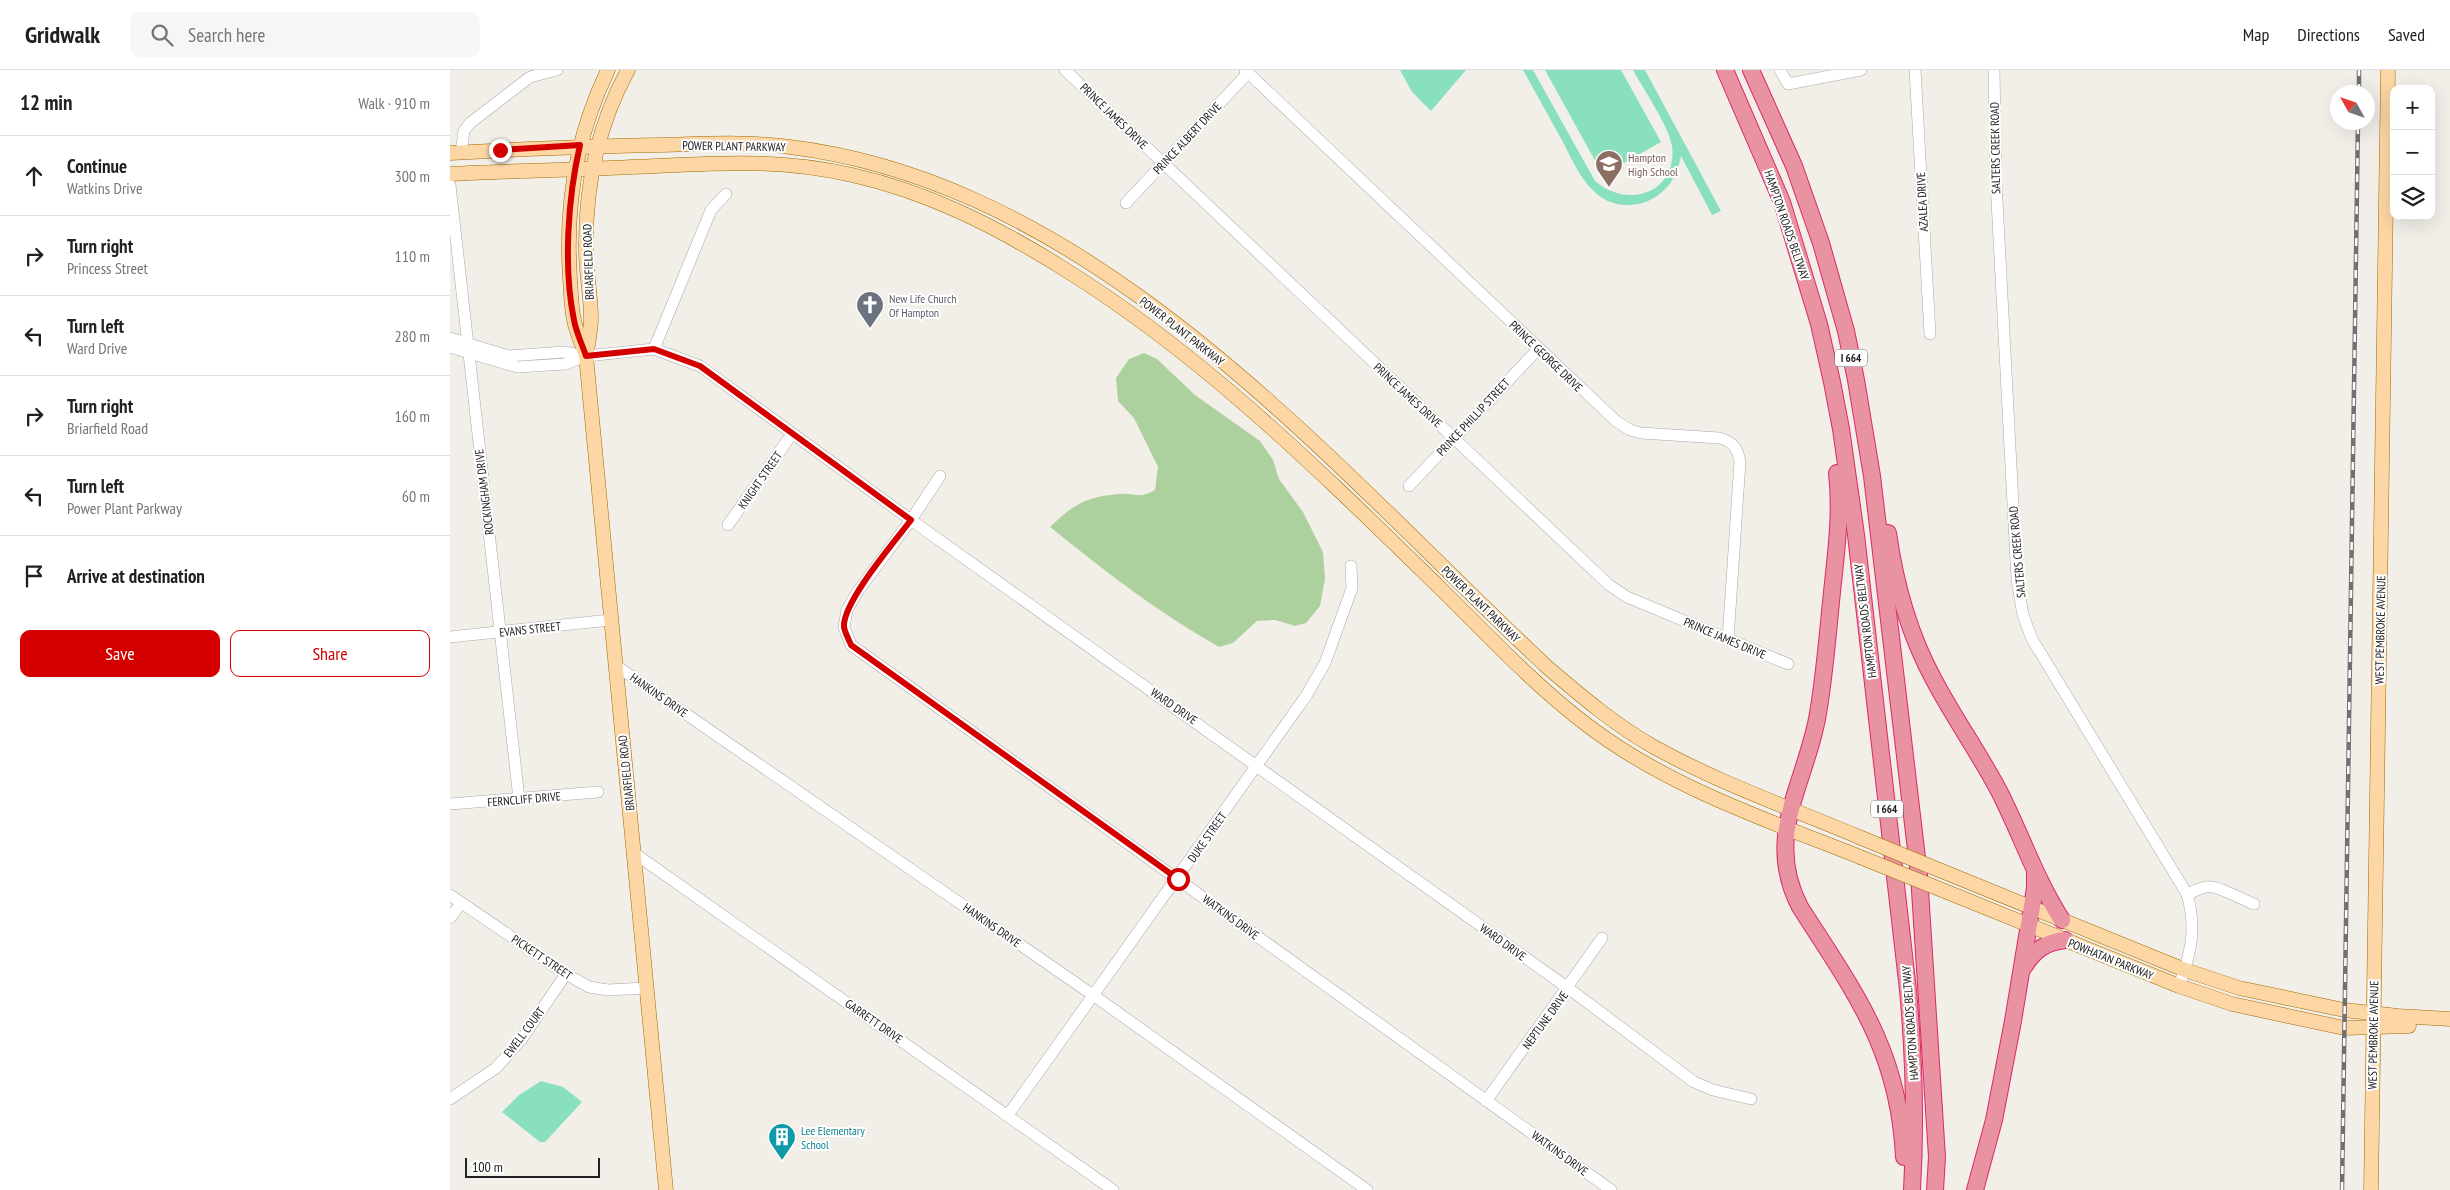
<!DOCTYPE html>
<html lang="en">
<head>
<meta charset="utf-8">
<style>
	body { margin:0; font-family:"PT Sans Narrow",sans-serif; background:#f6f6f6; color:#202124 }
	.controls { position:absolute; right:15px; top:15px; display:grid; overflow:hidden; border-radius:10px; box-shadow:0 5px 20px #0002 }
	.controls button { width:45px; height:45px; display:grid; place-items:center; padding:0; border:0; border-bottom:1px solid #e0e0e0; background:#fff; color:#202124; font:25px sans-serif }
	.compass { position:absolute; left:1880px; top:15px; width:45px; height:45px; border-radius:50%; background:#fff; box-shadow:0 5px 20px #0002; rotate:310deg }
	.scale { position:absolute; left:15px; bottom:12px; width:135px; box-sizing:border-box; padding-left:5px; border:2px solid #222; border-top:0; font-size:14px; line-height:18px; white-space:nowrap; color:#222; -webkit-text-stroke:4px #fff; paint-order:stroke }
	.stop { position:absolute; width:15px; height:15px; margin:-11px; border:4px solid #d40000; border-radius:50%; background:#fff }
	.stop.end { background:#d40000; border-color:#fff; box-shadow:0 1px 5px #0008 }
	.list { margin:0; padding:0; list-style:none }
	h2 { display:flex; justify-content:space-between; align-items:center; height:65px; margin:0; padding:0 20px; font-size:21px }
	h2 small { font-size:16px; font-weight:400; color:#757577 }
	.list li { display:grid; grid-template-columns:32px 1fr auto; gap:15px; align-items:center; box-sizing:border-box; height:80px; padding:0 20px; border-top:1px solid #e0e0e0 }
	.list b { display:block; font-size:19px; white-space:nowrap }
	.list p { margin:0; font-size:16px; white-space:nowrap; color:#757577 }
	.list em { font-size:16px; font-style:normal; color:#757577 }
	.actions { display:flex; gap:10px; padding:15px 20px }
	.actions a { flex:1; padding:11px 0; border:1px solid #d40000; border-radius:10px; text-align:center; font-size:18px; color:#d40000 }
	.actions .main { background:#d40000; color:#fff }
	.icon { flex:none; width:28px; height:28px; fill:none; stroke:currentColor; stroke-width:2; stroke-linecap:round; stroke-linejoin:round }
	.map { position:relative; flex:none; width:2000px; height:1120px; overflow:hidden }
	header { display:flex; align-items:center; gap:30px; box-sizing:border-box; height:70px; padding:0 25px; background:#fff; border-bottom:1px solid #e0e0e0 }
	header strong { font-size:24px }
	nav { display:flex; gap:28px; margin-inline-start:auto; font-size:18px }
	.search { width:350px; height:45px; background:#f6f6f6; display:flex; align-items:center; gap:12px; box-sizing:border-box; padding:0 18px; border-radius:10px; color:#757577; font-size:19px }
	main { display:flex }
	aside { flex:1; background:#fff }
	.map>svg:first-child { display:block }
</style>
</head>
<body>
<header>
<strong>Gridwalk</strong>
<div class="search"><svg class="icon" aria-label="search" viewBox="0 0 24 24"><circle cx="10" cy="10" r="6"/><path d="M15 15l6 6"/></svg>Search here</div>
<nav><a>Map</a><a>Directions</a><a>Saved</a></nav>
</header>
<main>
<aside>
<h2>12 min<small>Walk · 910 m</small></h2>
<ul class="list">
<li><svg class="icon" aria-label="ahead" viewBox="0 0 24 24"><path d="M12 20V5M6 11l6-6 6 6"/></svg><div><b>Continue</b><p>Watkins Drive</p></div><em>300 m</em></li>
<li><svg class="icon" aria-label="right" viewBox="0 0 24 24"><path d="M7 20v-9h11M14 6l5 5-5 5"/></svg><div><b>Turn right</b><p>Princess Street</p></div><em>110 m</em></li>
<li><svg class="icon" aria-label="left" viewBox="0 0 24 24"><path d="M17 20v-9H6M10 6l-5 5 5 5"/></svg><div><b>Turn left</b><p>Ward Drive</p></div><em>280 m</em></li>
<li><svg class="icon" aria-label="right" viewBox="0 0 24 24"><path d="M7 20v-9h11M14 6l5 5-5 5"/></svg><div><b>Turn right</b><p>Briarfield Road</p></div><em>160 m</em></li>
<li><svg class="icon" aria-label="left" viewBox="0 0 24 24"><path d="M17 20v-9H6M10 6l-5 5 5 5"/></svg><div><b>Turn left</b><p>Power Plant Parkway</p></div><em>60 m</em></li>
<li><svg class="icon" aria-label="arrive" viewBox="0 0 24 24"><path d="M6 21V4h12l-3 4 3 4H6"/></svg><div><b>Arrive at destination</b></div></li>
</ul>
<div class="actions"><a class="main">Save</a><a>Share</a></div>
</aside>
<div class="map">
<svg width="2000" height="1120" viewBox="0 0 2000 1120">
	<rect width="100%" height="100%" fill="#f2efe9"/>
	<path fill="#add19e" d="M 694,283 L 707,289 L 745,325 L 810,371 L 823,390 L 829,409 L 853,442 L 873,482 L 875,509 L 870,536 L 856,553 L 845,556 L 825,550 L 807,551 L 783,573 L 769,577 C 709,543 653,500 600,457 C 623,435 635,427 668,424 C 685,422 688,430 705,420 L 708,397 L 684,348 L 668,331 L 666,308 L 679,289 Z"/>
	<g fill="#88e0be">
		<polygon points="950,0 1016,0 981,41 962,22"/>
		<path d="M 1073,0 L 1083,0 L 1145,111 C 1178,140 1228,122 1222,76 C 1219,56 1193,19 1183,0 L 1195,0 L 1271,141 L 1262,145 L 1231,86 C 1227,106 1218,122 1198,131 C 1182,138 1162,136 1148,125 C 1132,112 1123,92 1114,74 C 1100,49 1087,25 1073,0 Z"/>
		<polygon points="1095,0 1171,0 1211,72 1153,105"/>
		<polygon points="91,1011 113,1017 132,1032 95,1072 90,1072 52,1042 69,1025"/>
	</g>
	<g fill="none" stroke-linecap="round" stroke-linejoin="round">
		<defs>
			<g id="minor">
				<polyline points="615,0 1159,515 1177,527 1338,594"/>
				<path d="M 795,0 L 1166,351 L 1180,360 L 1191,363 L 1269,368 C 1282,371 1288,378 1290,392 L 1278,569"/>
				<polyline points="1330,0 1338,14 1411,0"/>
				<polyline points="1465,0 1480,264"/>
				<path d="M 1544,0 L 1546,112 L 1567,510 L 1573,545 L 1582,569 L 1737,824 C 1747,859 1741,882 1729,916"/>
				<polyline points="11,83 14,61 20,53 80,7 107,0"/>
				<polyline points="0,115 69,729"/>
				<polyline points="676,133 798,3"/>
				<polyline points="0,268 58,286 114,282 134,286"/>
				<polyline points="0,277 67,297 115,294 136,286 204,279 250,296 461,450 1118,918 1244,1012 1263,1020 1301,1029"/>
				<polyline points="204,279 261,140 276,124"/>
				<polyline points="490,406 461,450 408,521 397,540 394,557 401,575 1161,1120"/>
				<polyline points="959,416 1089,278"/>
				<polyline points="278,455 342,364"/>
				<polyline points="0,567 160,550"/>
				<polyline points="165,595 643,925 917,1120"/>
				<polyline points="0,734 148,722"/>
				<polyline points="184,783 663,1120"/>
				<path d="M 1737,824 C 1743,822 1750,818 1756,817 C 1765,814 1793,830 1804,834"/>
				<polyline points="0,825 116,904 139,917 158,920 195,918"/>
				<polyline points="0,848 11,833"/>
				<polyline points="0,1029 46,998 71,970 116,904"/>
				<polyline points="1036,1031 1152,868"/>
				<polyline points="558,1045 856,626 875,593 902,518 901,496"/>
			</g>
			<g id="major">
				<path d="M 178,0 C 148,55 135,117 136,180 C 136,203 141,226 141,248 C 141,261 138,274 136,286 L 216,1120"/>
				<path d="M 0,83 C 71,79 141,76 211,75 C 254,74 297,71 340,77 C 649,115 882,396 1097,597 C 1131,626 1165,655 1204,677 C 1269,713 1340,738 1409,767"/>
				<path d="M 0,104 C 60,101 121,100 181,97 C 259,94 323,87 402,105 C 478,122 545,156 611,197 C 752,284 869,400 987,515 C 1036,563 1083,614 1137,655 C 1218,717 1317,750 1410,787"/>
				<path d="M 135,283 C 131,272 126,261 124,250 C 121,237 121,222 120,208 C 115,136 126,66 158,0"/>
				<polyline points="1477,795 1735,900 1789,918 1894,940 1948,946 2000,949"/>
				<polyline points="1502,824 1729,916 1782,934 1894,958 1959,956"/>
				<polyline points="1921,1120 1938,0"/>
			</g>
			<g id="highway">
				<path d="M 1275,0 L 1332,132 L 1369,254 L 1382,312 L 1391,359 L 1406,465 L 1458,920 C 1464,987 1466,1053 1462,1120"/>
				<polyline points="1301,0 1344,96 1371,173 1396,261 1406,310 1422,406 1469,805 1487,1087 1485,1120"/>
				<path d="M 1387,403 C 1392,446 1385,490 1381,532 C 1377,571 1374,611 1367,649 C 1354,716 1314,768 1350,837 C 1405,923 1449,980 1454,1087"/>
				<path d="M 1438,463 C 1445,513 1460,566 1484,610 C 1504,648 1529,683 1549,721 C 1571,764 1586,810 1612,850"/>
				<path d="M 1574,897 C 1584,880 1596,872 1615,870"/>
				<polyline points="1525,1120 1544,1050 1563,951 1585,818 1585,802"/>
			</g>
		</defs>
		<use href="#minor" stroke="#a9a9a9" stroke-width="12"/>
		<use href="#major" stroke="#a06b00" stroke-width="15"/>
		<use href="#highway" stroke="#dc2a67" stroke-width="18"/>
		<use href="#minor" stroke="#fff" stroke-width="11"/>
		<use href="#major" stroke="#fcd6a4" stroke-width="14"/>
		<use href="#highway" stroke="#e892a2" stroke-width="16"/>
		<defs>
			<g id="rail">
				<polyline points="1909,22 1909,0"/>
				<polyline points="1892,1120 1908,52"/>
			</g>
		</defs>
		<use href="#rail" stroke="#707070" stroke-width="4.5"/>
		<use href="#rail" stroke="#fff" stroke-width="2.5" stroke-dasharray="8" stroke-linecap="butt"/>
		<defs>
			<g id="major-bridge">
				<polyline points="1409,767 1477,795"/>
				<polyline points="1410,787 1502,824"/>
			</g>
		</defs>
		<use href="#major-bridge" stroke="#a06b00" stroke-width="15" stroke-linecap="butt"/>
		<use href="#major-bridge" stroke="#fcd6a4" stroke-width="14"/>
	</g>
	<g fill="none" stroke-linecap="round" stroke-linejoin="round">
		<path stroke="#d40000" stroke-width="6" d="M 50,80 L 130,75 C 118,127 113,197 124,250 C 126,262 132,274 136,286 L 204,279 L 250,296 L 461,450 C 445,471 392,533 394,557 C 395,563 399,570 401,575 L 728,809"/>
	</g>
	<defs>
		<symbol id="school-pin" viewBox="-11 -11 22 30"><path d="M0 17L-7.5 6A9.5 9.5 0 1 1 7.5 6Z" fill="#8d6e63" stroke="#fff"/><path d="M0-5L7-2L0 1L-7-2ZM-4 1L0 2.5L4 1V4Q0 6-4 4Z" fill="#fff"/></symbol>
		<symbol id="church-pin" viewBox="-11 -11 22 30"><path d="M0 17L-7.5 6A9.5 9.5 0 1 1 7.5 6Z" fill="#6b7280" stroke="#fff"/><path d="M-1.2-6h2.4v3.5h3.3v2.4h-3.3V6h-2.4V-.1h-3.3v-2.4h3.3Z" fill="#fff"/></symbol>
		<symbol id="building-pin" viewBox="-11 -11 22 30"><path d="M0 17L-7.5 6A9.5 9.5 0 1 1 7.5 6Z" fill="#0f9aa8" stroke="#fff"/><path d="M-4-6H4V6H1V3H-1V6H-4ZM-2.5-4.3h1.7v1.8h-1.7ZM.8-4.3h1.7v1.8H.8ZM-2.5-1h1.7V.8h-1.7ZM.8-1h1.7V.8H.8Z" fill="#fff"/></symbol>
	</defs>
	<g fill-rule="evenodd">
		<use href="#school-pin" x="1143" y="78" width="32" height="43"/>
		<use href="#church-pin" x="404" y="219" width="32" height="43"/>
		<use href="#building-pin" x="316" y="1051" width="32" height="43"/>
	</g>
	<g text-anchor="middle" dominant-baseline="central" stroke-width="4" stroke-linejoin="round" paint-order="stroke">
		<g fill="#fff" stroke="#646464" stroke-width="1">
			<rect x="1385" y="279.5" width="32" height="17" rx="4"/>
			<rect x="1421" y="730.5" width="32" height="17" rx="4"/>
		</g>
		<g font-size="11" font-weight="bold" fill="#222">
			<text x="1401" y="288">I 664</text>
			<text x="1437" y="739">I 664</text>
		</g>
		<g font-size="12" fill="#222" stroke="#fff">
			<text transform="translate(664 46) rotate(44)">PRINCE JAMES DRIVE</text>
			<text transform="translate(737 68) rotate(-47)">PRINCE ALBERT DRIVE</text>
			<text transform="translate(284 76) rotate(1)">POWER PLANT PARKWAY</text>
			<text transform="translate(1545 78) rotate(-91)">SALTERS CREEK ROAD</text>
			<text transform="translate(1472 132) rotate(-93)">AZALEA DRIVE</text>
			<text transform="translate(1337 155) rotate(71)">HAMPTON ROADS BELTWAY</text>
			<text transform="translate(138 192) rotate(-92)">BRIARFIELD ROAD</text>
			<text transform="translate(732 261) rotate(38)">POWER PLANT PARKWAY</text>
			<text transform="translate(1096 286) rotate(44)">PRINCE GEORGE DRIVE</text>
			<text transform="translate(958 325) rotate(43)">PRINCE JAMES DRIVE</text>
			<text transform="translate(1023 347) rotate(-47)">PRINCE PHILLIP STREET</text>
			<text transform="translate(310 410) rotate(-55)">KNIGHT STREET</text>
			<text transform="translate(34 422) rotate(-97)">ROCKINGHAM DRIVE</text>
			<text transform="translate(1567 482) rotate(-95)">SALTERS CREEK ROAD</text>
			<text transform="translate(1031 534) rotate(44)">POWER PLANT PARKWAY</text>
			<text transform="translate(1415 551) rotate(-97)">HAMPTON ROADS BELTWAY</text>
			<text transform="translate(80 559) rotate(-6)">EVANS STREET</text>
			<text transform="translate(1930 560) rotate(-89)">WEST PEMBROKE AVENUE</text>
			<text transform="translate(1275 568) rotate(23)">PRINCE JAMES DRIVE</text>
			<text transform="translate(209 625) rotate(35)">HANKINS DRIVE</text>
			<text transform="translate(724 636) rotate(35)">WARD DRIVE</text>
			<text transform="translate(176 703) rotate(-96)">BRIARFIELD ROAD</text>
			<text transform="translate(74 729) rotate(-5)">FERNCLIFF DRIVE</text>
			<text transform="translate(757 767) rotate(-55)">DUKE STREET</text>
			<text transform="translate(781 847) rotate(36)">WATKINS DRIVE</text>
			<text transform="translate(542 855) rotate(35)">HANKINS DRIVE</text>
			<text transform="translate(1053 872) rotate(36)">WARD DRIVE</text>
			<text transform="translate(92 887) rotate(34)">PICKETT STREET</text>
			<text transform="translate(1661 889) rotate(22)">POWHATAN PARKWAY</text>
			<text transform="translate(1095 950) rotate(-54)">NEPTUNE DRIVE</text>
			<text transform="translate(424 951) rotate(35)">GARRETT DRIVE</text>
			<text transform="translate(1460 953) rotate(-94)">HAMPTON ROADS BELTWAY</text>
			<text transform="translate(74 962) rotate(-53)">EWELL COURT</text>
			<text transform="translate(1923 965) rotate(-89)">WEST PEMBROKE AVENUE</text>
			<text transform="translate(1110 1083) rotate(36)">WATKINS DRIVE</text>
		</g>
		<g font-size="12" fill="#785e54" stroke="#fff" text-anchor="start">
			<text x="1178" y="87">Hampton<tspan x="1178" dy="14">High School</tspan></text>
		</g>
		<g font-size="12" fill="#5b616d" stroke="#fff" text-anchor="start">
			<text x="439" y="228">New Life Church<tspan x="439" dy="14">Of Hampton</tspan></text>
		</g>
		<g font-size="12" fill="#0d838f" stroke="#fff" text-anchor="start">
			<text x="351" y="1060">Lee Elementary<tspan x="351" dy="14">School</tspan></text>
		</g>
	</g>
</svg>
<div class="controls">
<button>+</button>
<button>−</button>
<button><svg class="icon" aria-label="layers" viewBox="0 0 24 24"><path d="M12 4l9 5-9 5-9-5zM3 14l9 5 9-5"/></svg></button>
</div>
<svg class="compass" viewBox="-18 -18 36 36"><path d="M0-13l5 13h-10z" fill="#e53935"/><path d="M0 13l5-13h-10z" fill="#757577"/></svg>
<div class="scale">100 m</div>
<div class="stop" style="left:728px;top:809px"></div>
<div class="stop end" style="left:50px;top:80px"></div>
</div>
</main>
</body>
</html>
